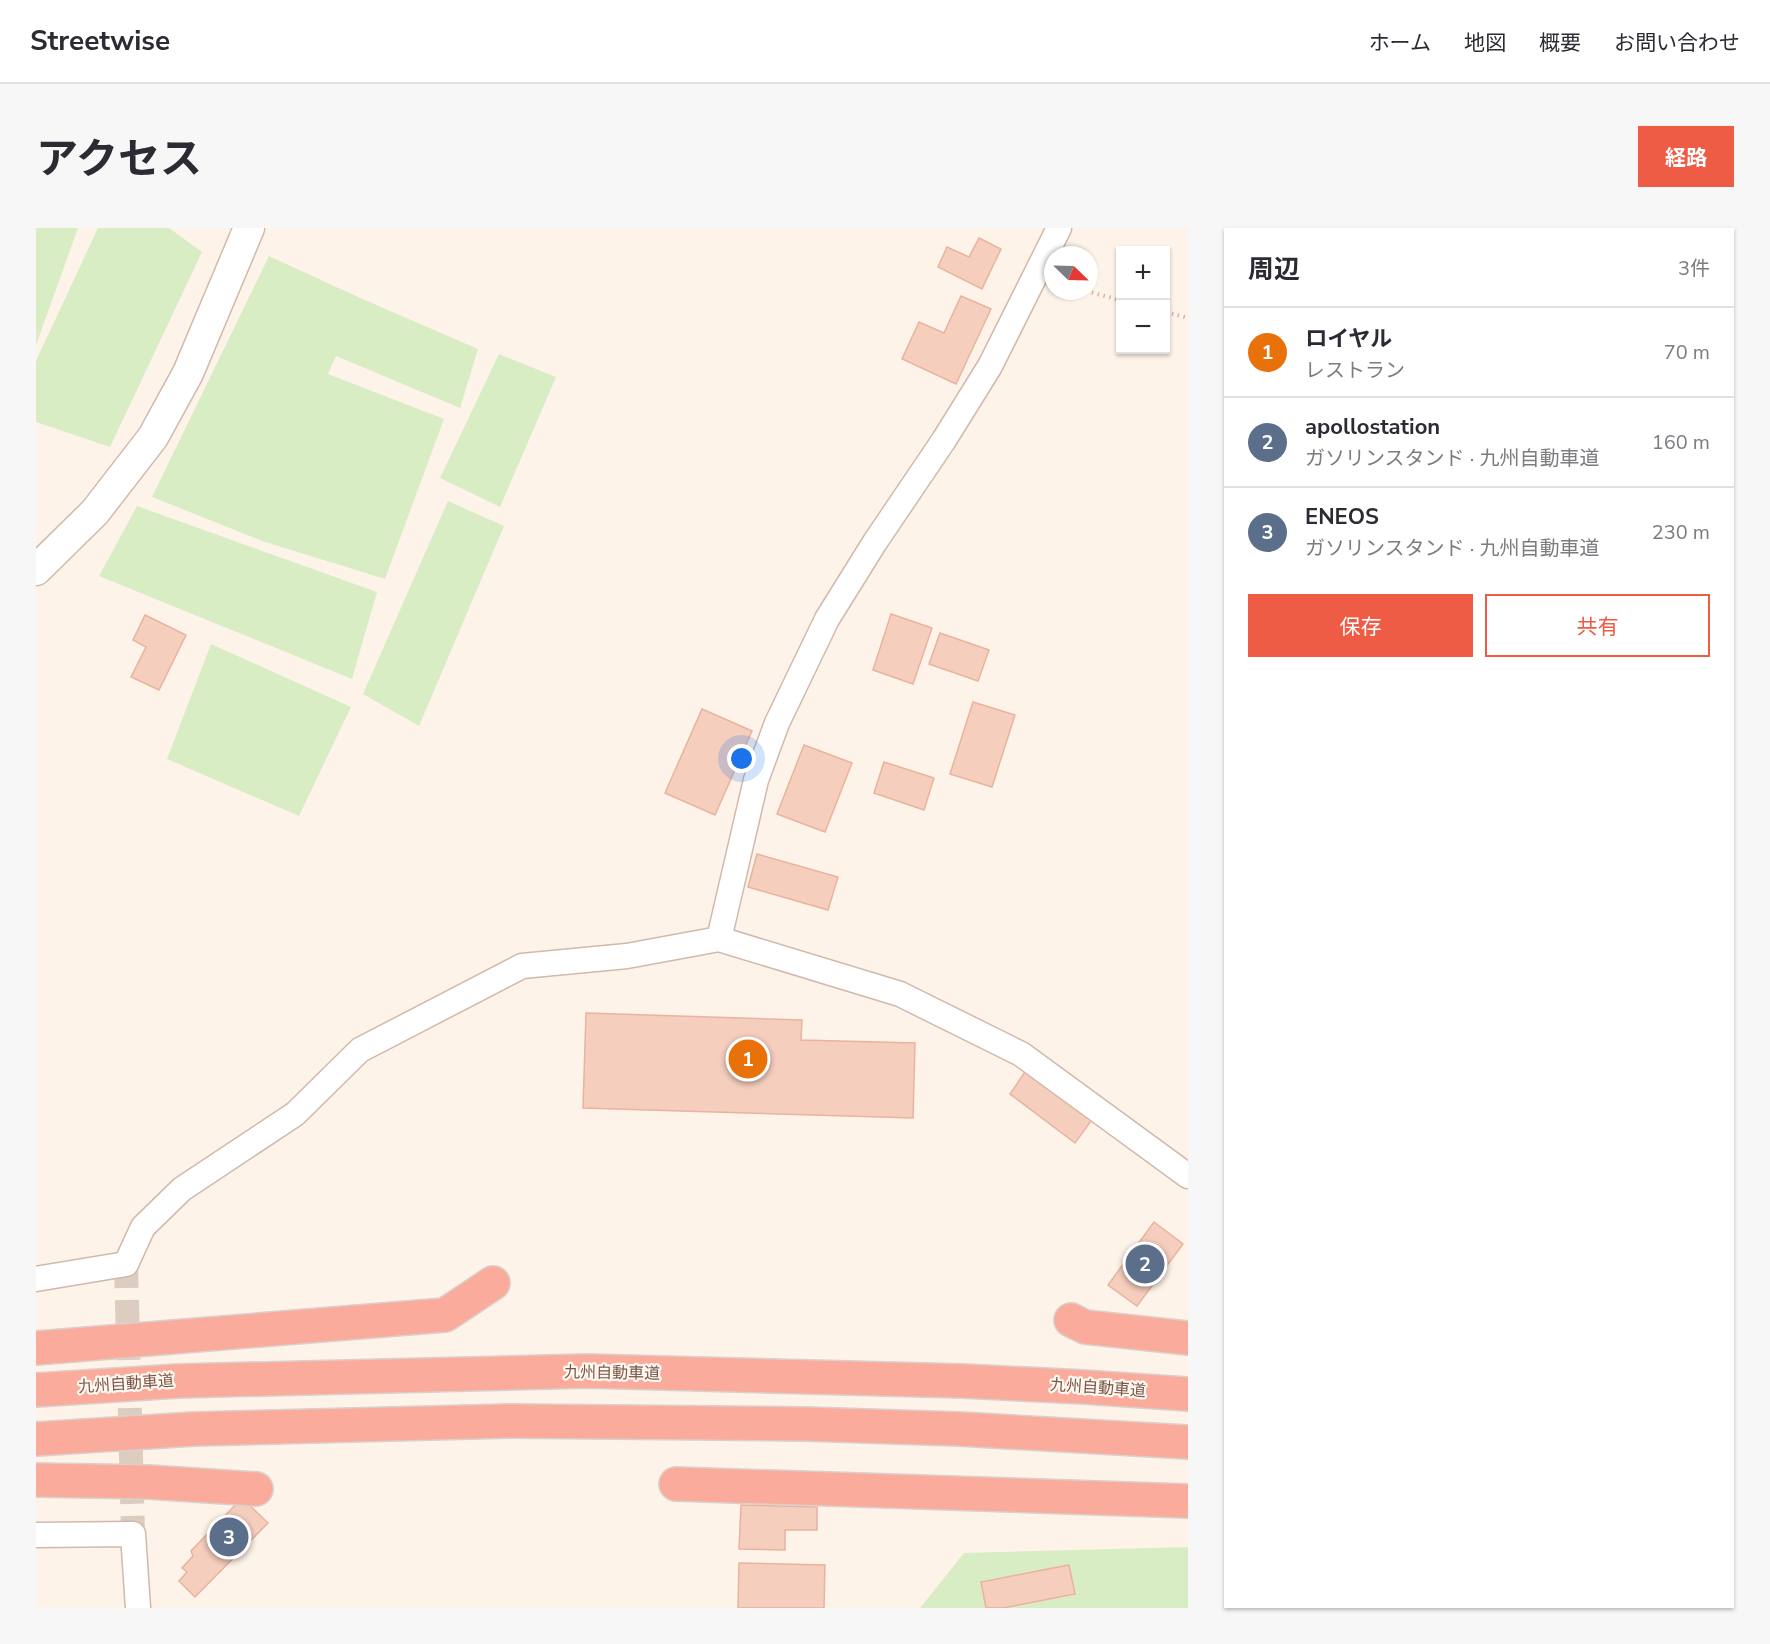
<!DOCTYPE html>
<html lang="ja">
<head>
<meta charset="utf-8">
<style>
	body { margin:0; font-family:"Nunito Sans","Noto Sans JP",sans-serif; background:#f7f7f7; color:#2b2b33 }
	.controls { position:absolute; right:18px; top:18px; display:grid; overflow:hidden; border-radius:0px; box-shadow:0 2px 4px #0004 }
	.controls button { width:54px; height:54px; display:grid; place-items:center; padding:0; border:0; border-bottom:2px solid #e1e1e2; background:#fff; color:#2b2b33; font:30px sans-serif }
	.compass { position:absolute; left:1008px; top:18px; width:54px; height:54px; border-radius:50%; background:#fff; box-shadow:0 2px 4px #0004; rotate:113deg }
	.you { position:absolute; left:706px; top:531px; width:21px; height:21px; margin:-15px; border:4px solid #fff; border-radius:50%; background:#1a73e8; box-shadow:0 0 0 9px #1a73e833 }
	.badge { display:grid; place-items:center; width:39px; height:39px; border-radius:50%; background:#ee5c46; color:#fff; font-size:20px; font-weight:700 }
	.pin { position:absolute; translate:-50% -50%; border:3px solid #fff; box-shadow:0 2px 6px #0006 }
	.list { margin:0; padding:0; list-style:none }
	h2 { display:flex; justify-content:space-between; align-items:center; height:78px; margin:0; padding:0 24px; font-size:26px }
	h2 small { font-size:20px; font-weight:400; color:#7c7c81 }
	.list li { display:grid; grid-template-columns:39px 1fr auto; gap:18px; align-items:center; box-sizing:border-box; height:90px; padding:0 24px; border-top:2px solid #e1e1e2 }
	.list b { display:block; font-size:22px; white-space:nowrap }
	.list p { margin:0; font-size:20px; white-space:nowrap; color:#7c7c81 }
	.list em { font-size:20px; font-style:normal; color:#7c7c81 }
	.actions { display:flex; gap:12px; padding:18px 24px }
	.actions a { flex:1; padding:14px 0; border:2px solid #ee5c46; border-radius:0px; text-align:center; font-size:21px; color:#ee5c46 }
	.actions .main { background:#ee5c46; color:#fff }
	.map { position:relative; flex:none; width:1152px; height:1380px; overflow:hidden; border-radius:0px }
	header { display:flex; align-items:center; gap:36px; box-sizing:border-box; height:84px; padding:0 30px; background:#fff; border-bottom:2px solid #e1e1e2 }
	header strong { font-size:28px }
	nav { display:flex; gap:33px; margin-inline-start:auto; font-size:21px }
	.intro { display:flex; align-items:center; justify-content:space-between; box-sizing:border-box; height:144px; padding:0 36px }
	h1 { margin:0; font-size:42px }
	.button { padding:15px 27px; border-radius:0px; background:#ee5c46; color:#fff; font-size:21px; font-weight:700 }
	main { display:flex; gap:36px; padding:0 36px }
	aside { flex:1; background:#fff; border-radius:0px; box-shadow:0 2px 4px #0004 }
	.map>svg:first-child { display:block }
</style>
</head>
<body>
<header>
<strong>Streetwise</strong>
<nav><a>ホーム</a><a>地図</a><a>概要</a><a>お問い合わせ</a></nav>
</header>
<div class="intro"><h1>アクセス</h1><a class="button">経路</a></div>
<main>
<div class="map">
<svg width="1152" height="1380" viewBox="0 0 1152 1380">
	<rect width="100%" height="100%" fill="#fef3e8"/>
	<g fill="#d9edc5">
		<polygon points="0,0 42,0 0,117"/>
		<polygon points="62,0 133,0 166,24 74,219 0,194 0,133"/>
		<polygon points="233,28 322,69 442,121 424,180 300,128 292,146 408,191 349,351 226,313 116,269"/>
		<polygon points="463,126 520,149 464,279 404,250"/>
		<polygon points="412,273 468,298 383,498 327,466"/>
		<polygon points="101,278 341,364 316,451 63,348"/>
		<polygon points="175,416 315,479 263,588 131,531"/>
		<polygon points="1152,1319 1152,1380 884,1380 928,1325"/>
	</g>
	<g fill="#f5cebe" stroke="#e9b39d" stroke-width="1.5">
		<polygon points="943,10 965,21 946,61 902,39 911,19 933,29"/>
		<polygon points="925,68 955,81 920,156 866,131 883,94 908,105"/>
		<polygon points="855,386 896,400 877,456 837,442"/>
		<polygon points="109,387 150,407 123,462 95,449 110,419 97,412"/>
		<polygon points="904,405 953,422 942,453 893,436"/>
		<polygon points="937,474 979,487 956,559 914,546"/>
		<polygon points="666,481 716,503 679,587 629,565"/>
		<polygon points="768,517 816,535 789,604 741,586"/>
		<polygon points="848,534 898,550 888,582 838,565"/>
		<polygon points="721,626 802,649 792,682 712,659"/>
		<polygon points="550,785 766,792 765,812 879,815 877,890 547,880"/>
		<polygon points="991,841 1058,889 1039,915 974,866"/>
		<polygon points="1118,994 1147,1016 1101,1078 1072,1057"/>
		<polygon points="206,1270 232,1295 159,1369 143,1353 151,1344 146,1340 157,1328 155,1323"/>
		<polygon points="705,1277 781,1279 781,1302 749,1302 749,1322 703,1321"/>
		<polygon points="703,1335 789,1337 788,1380 702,1380"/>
		<polygon points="1033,1337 1039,1366 967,1380 950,1380 945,1354"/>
	</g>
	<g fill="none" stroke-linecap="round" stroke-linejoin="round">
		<polyline stroke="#ddccc0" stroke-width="24" stroke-dasharray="24 12" stroke-linecap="butt" points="90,1036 97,1306"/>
		<defs>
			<g id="minor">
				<polyline points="683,711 720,552 741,495 791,391 839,314 908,212 954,138 1023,0"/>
				<polyline points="0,1051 90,1036 107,999 146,961 259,886 324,822 486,738 591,728 683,711 864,766 985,826 1152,948"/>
				<polyline points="0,1307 97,1306 102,1380"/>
			</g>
			<polyline id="tertiary" points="0,342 59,284 117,209 152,145 213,0"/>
			<g id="motorway">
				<polyline points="1035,1092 1049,1099 1152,1110"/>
				<polyline points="0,1120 409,1087 457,1055"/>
				<polyline points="0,1162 142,1153 551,1143 927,1153 1048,1159 1152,1166"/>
				<polyline points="0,1211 158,1201 474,1193 769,1196 923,1201 1152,1214"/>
				<polyline points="0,1252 112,1254 220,1261"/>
				<polyline points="640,1256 1152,1273"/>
			</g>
		</defs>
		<use href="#minor" stroke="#d1b9ac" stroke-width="27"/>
		<use href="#tertiary" stroke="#d1b9ac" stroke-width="33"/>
		<use href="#motorway" stroke="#dad0cc" stroke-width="36"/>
		<g stroke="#dbb1a0" stroke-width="4" stroke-dasharray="1.5 4.5" stroke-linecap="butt">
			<polyline points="1050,63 1084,72"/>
			<polyline points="1130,84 1152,90"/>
		</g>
		<use href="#minor" stroke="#fff" stroke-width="24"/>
		<use href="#tertiary" stroke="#fff" stroke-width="30"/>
		<use href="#motorway" stroke="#fbab9c" stroke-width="33"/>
	</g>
	<g text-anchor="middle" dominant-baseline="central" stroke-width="4.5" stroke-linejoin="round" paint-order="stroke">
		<g font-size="16" fill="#7a5649" stroke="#fff8f0">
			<text transform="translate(576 1145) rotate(1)">九州自動車道</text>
			<text transform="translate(90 1156) rotate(-4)">九州自動車道</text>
			<text transform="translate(1062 1160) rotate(4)">九州自動車道</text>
		</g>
	</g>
</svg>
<div class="controls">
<button>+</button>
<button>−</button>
</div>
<svg class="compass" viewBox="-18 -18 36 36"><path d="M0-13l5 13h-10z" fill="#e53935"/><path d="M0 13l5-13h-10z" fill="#7c7c81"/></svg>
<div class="you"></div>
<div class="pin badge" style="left:712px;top:831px;background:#e8710a">1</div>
<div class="pin badge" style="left:1109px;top:1036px;background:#5c6f8a">2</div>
<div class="pin badge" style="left:193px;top:1309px;background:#5c6f8a">3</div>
</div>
<aside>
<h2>周辺<small>3件</small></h2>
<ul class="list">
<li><span class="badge" style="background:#e8710a">1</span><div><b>ロイヤル</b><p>レストラン</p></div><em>70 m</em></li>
<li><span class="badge" style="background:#5c6f8a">2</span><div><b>apollostation</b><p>ガソリンスタンド · 九州自動車道</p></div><em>160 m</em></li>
<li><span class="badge" style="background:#5c6f8a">3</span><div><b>ENEOS</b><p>ガソリンスタンド · 九州自動車道</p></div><em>230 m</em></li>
</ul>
<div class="actions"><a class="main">保存</a><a>共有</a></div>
</aside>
</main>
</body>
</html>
